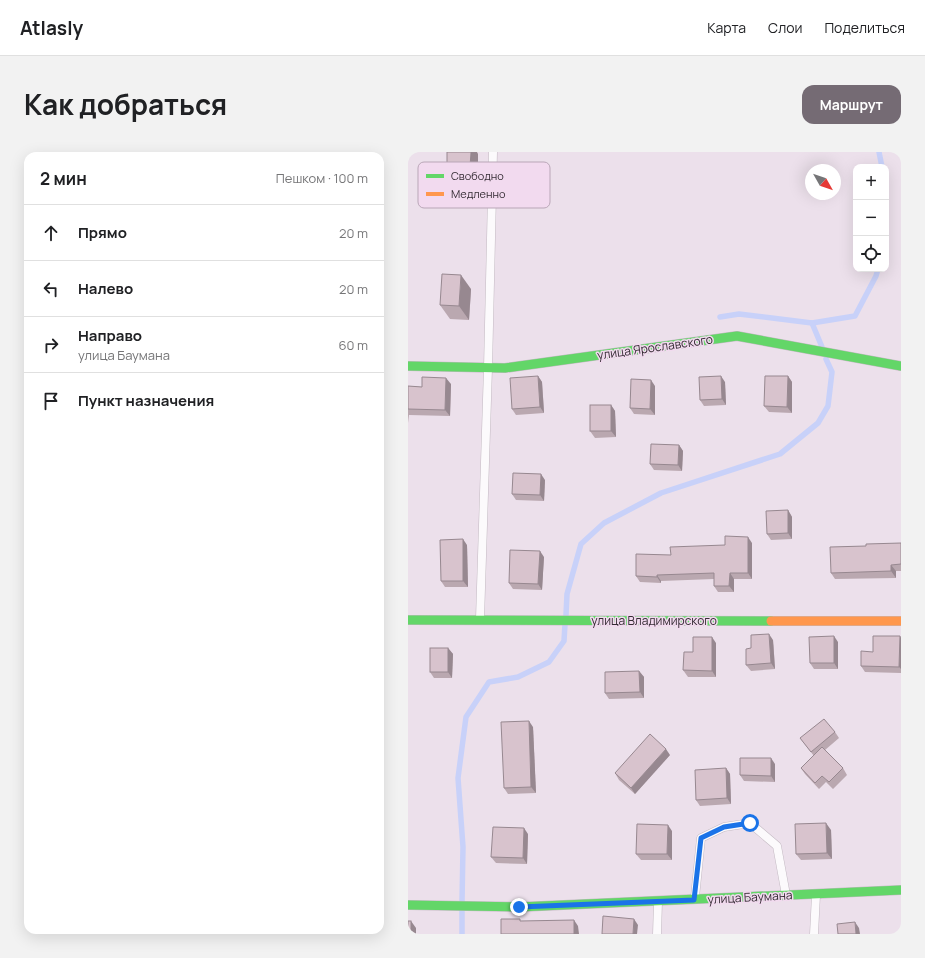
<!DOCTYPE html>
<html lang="ru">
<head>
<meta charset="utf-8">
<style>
	body { margin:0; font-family:Manrope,sans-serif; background:#f2f2f2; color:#202124 }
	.controls { position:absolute; right:12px; top:12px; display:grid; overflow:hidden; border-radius:8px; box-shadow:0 4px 16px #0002 }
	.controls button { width:36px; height:36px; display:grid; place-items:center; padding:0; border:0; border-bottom:1px solid #e0e0e0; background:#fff; color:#202124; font:20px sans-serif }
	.compass { position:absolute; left:397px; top:12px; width:36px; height:36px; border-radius:50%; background:#fff; box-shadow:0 4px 16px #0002; rotate:130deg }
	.stop { position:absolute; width:12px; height:12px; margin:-9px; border:3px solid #1a73e8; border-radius:50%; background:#fff }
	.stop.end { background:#1a73e8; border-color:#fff; box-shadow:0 1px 4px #0008 }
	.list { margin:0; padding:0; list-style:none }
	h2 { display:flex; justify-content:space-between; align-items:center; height:52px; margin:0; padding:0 16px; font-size:17px }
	h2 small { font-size:13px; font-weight:400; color:#757577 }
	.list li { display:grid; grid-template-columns:26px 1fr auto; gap:12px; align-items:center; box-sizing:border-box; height:56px; padding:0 16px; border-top:1px solid #e0e0e0 }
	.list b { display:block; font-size:15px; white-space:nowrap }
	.list p { margin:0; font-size:13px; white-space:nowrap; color:#757577 }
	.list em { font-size:13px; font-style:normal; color:#757577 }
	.icon { flex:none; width:22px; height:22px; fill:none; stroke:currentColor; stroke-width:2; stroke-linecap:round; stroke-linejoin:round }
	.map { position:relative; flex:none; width:493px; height:782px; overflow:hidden; border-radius:12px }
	header { display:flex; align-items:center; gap:24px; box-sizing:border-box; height:56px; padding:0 20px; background:#fff; border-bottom:1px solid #e0e0e0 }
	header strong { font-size:19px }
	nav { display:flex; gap:22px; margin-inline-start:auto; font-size:14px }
	.intro { display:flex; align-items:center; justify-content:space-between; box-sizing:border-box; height:96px; padding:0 24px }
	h1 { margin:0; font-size:28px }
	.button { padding:10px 18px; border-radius:12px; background:#756b74; color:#fff; font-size:14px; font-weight:700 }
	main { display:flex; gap:24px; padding:0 24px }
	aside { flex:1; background:#fff; border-radius:12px; box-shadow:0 4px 16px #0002 }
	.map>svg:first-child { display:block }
</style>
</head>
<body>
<header>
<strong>Atlasly</strong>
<nav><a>Карта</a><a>Слои</a><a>Поделиться</a></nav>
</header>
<div class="intro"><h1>Как добраться</h1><a class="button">Маршрут</a></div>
<main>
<aside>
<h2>2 мин<small>Пешком · 100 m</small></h2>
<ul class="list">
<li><svg class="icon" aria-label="ahead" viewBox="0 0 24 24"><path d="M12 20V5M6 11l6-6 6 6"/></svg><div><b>Прямо</b></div><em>20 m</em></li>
<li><svg class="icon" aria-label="left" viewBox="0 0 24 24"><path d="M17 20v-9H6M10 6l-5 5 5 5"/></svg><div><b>Налево</b></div><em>20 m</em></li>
<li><svg class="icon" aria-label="right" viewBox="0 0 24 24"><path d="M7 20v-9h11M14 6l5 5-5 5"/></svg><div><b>Направо</b><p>улица Баумана</p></div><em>60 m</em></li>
<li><svg class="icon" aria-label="arrive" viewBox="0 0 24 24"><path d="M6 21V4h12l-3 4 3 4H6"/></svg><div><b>Пункт назначения</b></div></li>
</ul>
</aside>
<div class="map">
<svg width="493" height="782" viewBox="0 0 493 782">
	<rect width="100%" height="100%" fill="#ece0eb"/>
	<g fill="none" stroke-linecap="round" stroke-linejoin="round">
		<g stroke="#c8d1f9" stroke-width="5.5">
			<polyline points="471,0 474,15"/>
			<polyline points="312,165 331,162 404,171 447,164 468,124 470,117"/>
			<polyline points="404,171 414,195"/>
			<polyline points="158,463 159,442 173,392 196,371 253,341 372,302 410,271 420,254 424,220 418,207"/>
			<polyline points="54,750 55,695 50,626 58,565 81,530 110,525 141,510 156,489 157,472"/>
			<polyline points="54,782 54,759"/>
		</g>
		<defs>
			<g id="lane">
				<polyline points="72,467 80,216 85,0"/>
				<polyline points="287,745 293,686 316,675 342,671 369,694 378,743"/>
				<polyline points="249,782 250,750"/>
				<polyline points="406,782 408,743"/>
			</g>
			<g id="fast">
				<polyline points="0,214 97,216 329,184 493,214"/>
				<polyline points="0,468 363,469"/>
				<polyline points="0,753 111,755 493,738"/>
			</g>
			<polyline id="slow" points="363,469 493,469"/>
		</defs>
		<use href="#lane" stroke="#c3b9c2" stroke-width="9"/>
		<use href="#fast" stroke="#c3b9c2" stroke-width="10"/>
		<use href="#slow" stroke="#c3b9c2" stroke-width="10"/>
		<use href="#lane" stroke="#fcfafc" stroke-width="8"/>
		<use href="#fast" stroke="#63d668" stroke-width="9"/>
		<use href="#slow" stroke="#ff974d" stroke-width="9"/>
	</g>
	<g fill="#baa8b0">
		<polygon points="70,2 70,26 46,26 39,15"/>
		<polygon points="63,137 61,168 42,167 32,153"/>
		<polygon points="130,224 134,230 136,261 108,263 104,257"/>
		<polygon points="380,224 384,230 384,261 361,260 356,254"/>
		<polygon points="317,230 318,253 296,254 292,248"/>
		<polygon points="43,232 42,264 1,263 0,271 0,234 14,235"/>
		<polygon points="247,234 247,263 226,262 222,256"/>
		<polygon points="203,253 207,259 208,285 187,286 182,279"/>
		<polygon points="271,293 275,299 274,319 246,318 242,312"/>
		<polygon points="137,328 136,349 108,348 104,342"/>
		<polygon points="380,358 384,365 384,387 363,388 359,382"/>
		<polygon points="344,391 344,427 326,427 326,440 310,440 306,434 306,427 253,429 253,431 232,430 228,424 263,403 317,393"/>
		<polygon points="493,391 493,419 488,419 488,426 427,427 423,421 458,394"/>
		<polygon points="59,393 60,435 37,435 33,429"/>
		<polygon points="136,405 134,438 105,437 101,431"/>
		<polygon points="492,484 493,486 493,521 457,520 453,514 465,500"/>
		<polygon points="365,488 367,517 343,519 338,513 343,496"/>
		<polygon points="430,490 430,517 406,517 402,511"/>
		<polygon points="308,491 308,525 280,525 275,518 285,500"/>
		<polygon points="40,496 45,502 44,526 26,526 22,520"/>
		<polygon points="231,519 236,525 236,546 201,547 197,541"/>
		<polygon points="125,575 128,641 100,642 96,636"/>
		<polygon points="427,580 431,586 417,598 435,616 439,623 425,637 418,630 411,637 397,622 393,616 406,604 392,586"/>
		<polygon points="262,603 227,642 211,628 207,621"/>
		<polygon points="367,612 367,630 336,629 332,623"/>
		<polygon points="318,616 322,622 323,652 292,654 288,648"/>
		<polygon points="423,678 424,707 393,708 388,702"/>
		<polygon points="264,679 264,708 233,708 228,702"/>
		<polygon points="120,682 119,712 88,711 83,705"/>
	</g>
	<g fill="#978890">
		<polygon points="63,0 69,0 70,2 70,26 62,15"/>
		<polygon points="53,123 63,137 61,168 51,154"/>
		<polygon points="130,224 134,230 136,261 132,255"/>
		<polygon points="313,224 317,230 318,253 314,247"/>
		<polygon points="380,224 384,230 384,261 379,255"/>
		<polygon points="38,226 43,232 42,264 37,258"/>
		<polygon points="243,228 247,234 247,263 242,257"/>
		<polygon points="203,253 207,259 208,285 203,279"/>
		<polygon points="271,293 275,299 274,319 270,313"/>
		<polygon points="133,322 137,328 136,349 132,343"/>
		<polygon points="380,358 384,365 384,387 380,381"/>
		<polygon points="340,385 344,391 344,427 340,421"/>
		<polygon points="55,387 59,393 60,435 55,429"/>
		<polygon points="132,399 136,405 134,438 130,432"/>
		<polygon points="483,413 488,419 488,426 483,419"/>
		<polygon points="322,421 326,427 326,440 321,434"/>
		<polygon points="249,423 253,429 253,431 249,425"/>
		<polygon points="361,482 365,488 367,517 363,511"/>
		<polygon points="426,484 430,490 430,517 426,511"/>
		<polygon points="492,484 493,486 493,517 491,515"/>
		<polygon points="304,485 308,491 308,525 304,519"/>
		<polygon points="40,496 45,502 44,526 40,520"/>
		<polygon points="231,519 236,525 236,546 232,540"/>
		<polygon points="121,569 125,575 128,641 123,635"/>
		<polygon points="258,597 262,603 227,642 223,636"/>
		<polygon points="363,606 367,612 367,630 363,624"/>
		<polygon points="318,616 322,622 323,652 319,646"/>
		<polygon points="418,671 423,678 424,707 419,701"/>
		<polygon points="260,673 264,679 264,708 259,702"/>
		<polygon points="116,676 120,682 119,712 115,706"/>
		<polygon points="226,767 230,773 229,782 225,782"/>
		<polygon points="166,768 170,774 171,782 166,782"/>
		<polygon points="3,769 8,776 8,782 3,782"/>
		<polygon points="447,770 451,776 452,782 448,782"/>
	</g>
	<g fill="#d8c3cd" stroke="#978890">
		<polygon points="39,0 63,0 62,15 39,15"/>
		<polygon points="34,122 53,123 51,154 32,153"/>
		<polygon points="130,224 132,255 104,257 102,226"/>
		<polygon points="313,224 314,247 292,248 291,225"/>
		<polygon points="357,224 380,224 379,255 356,254"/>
		<polygon points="14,225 38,226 37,258 0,257 0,234 14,235"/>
		<polygon points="223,227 243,228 242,257 222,256"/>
		<rect x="182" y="253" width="21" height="26"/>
		<polygon points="243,292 271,293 270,313 242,312"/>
		<polygon points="105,321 133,322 132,343 104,342"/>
		<polygon points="380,358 380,381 359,382 358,359"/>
		<polygon points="317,384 340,385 340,421 322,421 321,434 306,434 306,421 249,423 249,425 228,424 228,402 263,403 262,395 317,393"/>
		<polygon points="55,387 55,429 33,429 32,388"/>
		<polygon points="493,391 493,412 483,413 483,419 423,421 422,395 458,394 458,392"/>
		<polygon points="102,398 132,399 130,432 101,431"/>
		<polygon points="361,482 363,511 338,513 338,497 343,496 343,483"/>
		<polygon points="426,484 426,511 402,511 401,485"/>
		<polygon points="465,484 492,484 491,515 453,514 453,499 465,500"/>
		<polygon points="285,485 304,485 304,519 275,518 276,500 285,500"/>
		<rect x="22" y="496" width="18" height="24"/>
		<polygon points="231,519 232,540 197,541 197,520"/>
		<polygon points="416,567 427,580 403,600 392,586"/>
		<polygon points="121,569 123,635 96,636 93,570"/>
		<polygon points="242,582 258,597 223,636 207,621"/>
		<polygon points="414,595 435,616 421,630 414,624 407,631 393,616"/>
		<polygon points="332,606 363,606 363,624 332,623"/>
		<polygon points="318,616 319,646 288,648 287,618"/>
		<polygon points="418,671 419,701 388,702 387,672"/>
		<polygon points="229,672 260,673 259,702 228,702"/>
		<polygon points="85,675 116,676 115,706 83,705"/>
		<polygon points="195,764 226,767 225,782 194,782"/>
		<polygon points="93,767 112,767 112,769 166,768 166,782 93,782"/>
		<rect x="0" y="769" width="3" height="13"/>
		<polygon points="447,770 448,782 430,782 429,772"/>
	</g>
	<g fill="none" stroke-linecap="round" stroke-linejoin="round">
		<polyline stroke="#1a73e8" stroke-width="5" points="111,755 286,748 293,686 316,675 342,671"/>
	</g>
	<g text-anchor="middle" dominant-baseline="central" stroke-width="3" stroke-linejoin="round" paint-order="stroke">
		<g font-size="12" fill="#352c34" stroke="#f2daef">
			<text transform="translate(247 195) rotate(-8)">улица Ярославского</text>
			<text x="246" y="468">улица Владимирского</text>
			<text transform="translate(342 745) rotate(-3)">улица Баумана</text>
		</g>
	</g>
	<rect x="10" y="10" width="132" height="46" rx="6" fill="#f2daef" stroke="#b9a6b7" stroke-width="1"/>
	<rect x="18" y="22" width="18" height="4" fill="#63d668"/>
	<rect x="18" y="40" width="18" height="4" fill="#ff974d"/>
	<g font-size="11" fill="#352c34">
		<text x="43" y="28">Свободно</text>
		<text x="43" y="46">Медленно</text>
	</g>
</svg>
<div class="controls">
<button>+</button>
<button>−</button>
<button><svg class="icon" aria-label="locate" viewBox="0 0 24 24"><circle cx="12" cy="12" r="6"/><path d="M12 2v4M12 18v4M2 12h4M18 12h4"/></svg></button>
</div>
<svg class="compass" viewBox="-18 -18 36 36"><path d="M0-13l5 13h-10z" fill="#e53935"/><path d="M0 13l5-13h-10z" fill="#757577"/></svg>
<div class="stop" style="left:342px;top:671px"></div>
<div class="stop end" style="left:111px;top:755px"></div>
</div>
</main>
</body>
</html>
